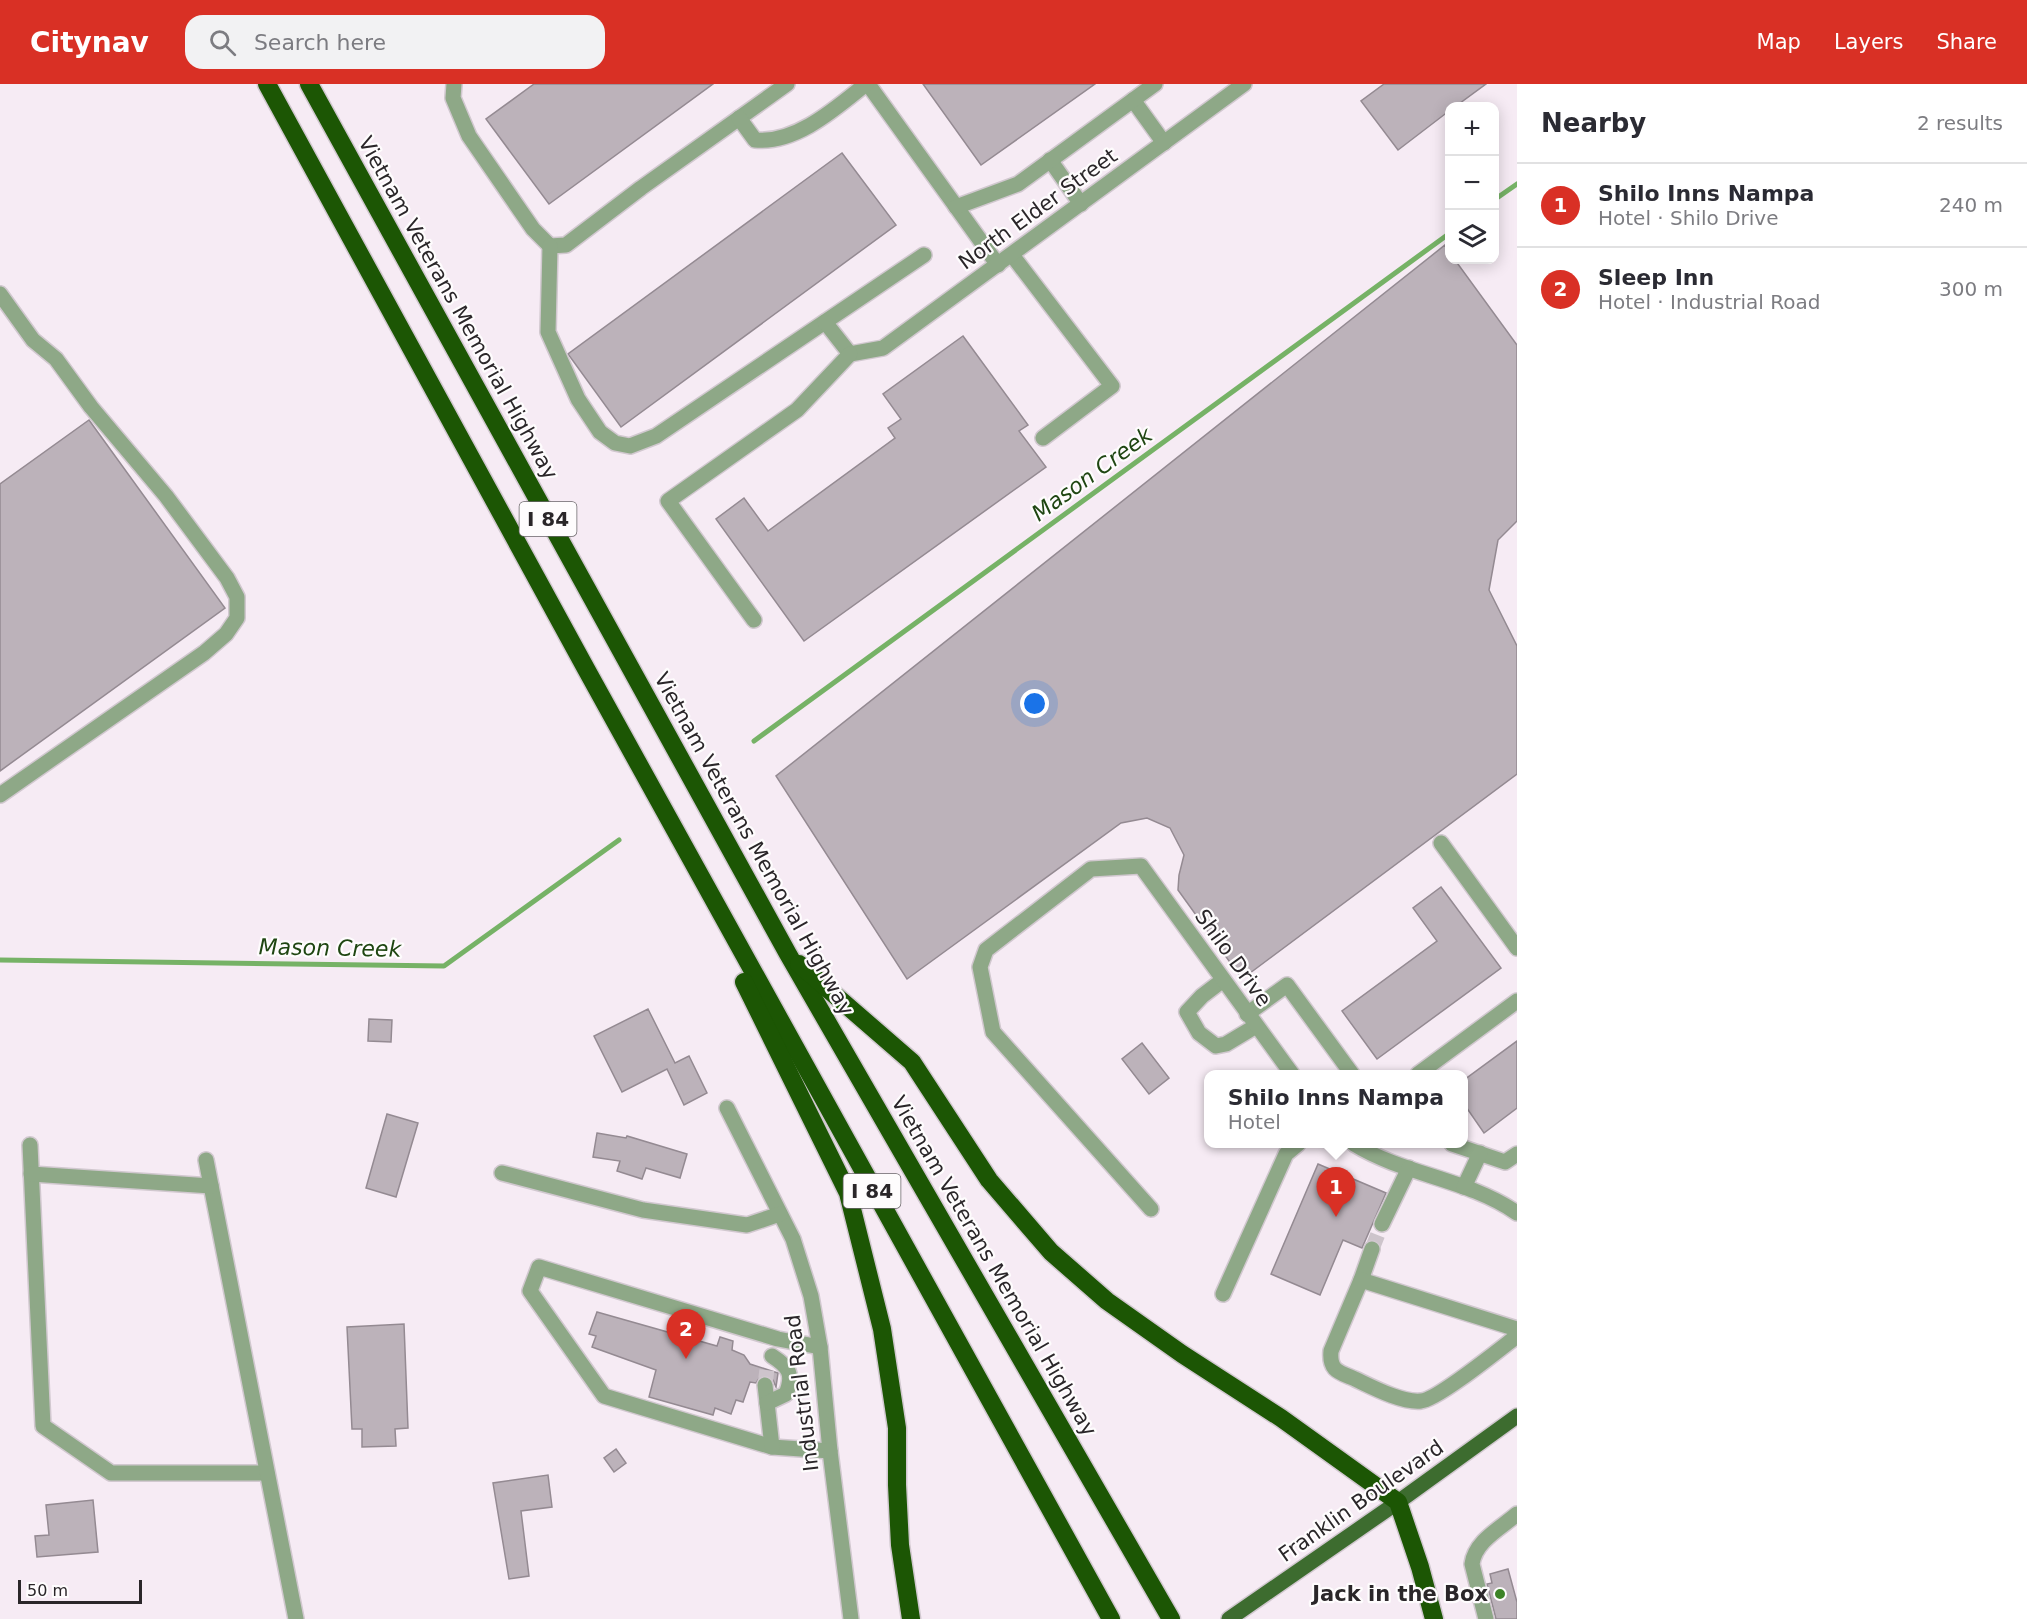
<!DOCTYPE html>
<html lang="en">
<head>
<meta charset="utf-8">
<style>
	body { margin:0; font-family:"DejaVu Sans",sans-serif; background:#f2f2f3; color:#2b2b33 }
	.controls { position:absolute; right:18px; top:18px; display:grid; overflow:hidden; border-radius:12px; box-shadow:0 3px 15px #0003 }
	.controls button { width:54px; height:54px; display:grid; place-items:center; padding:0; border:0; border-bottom:2px solid #e1e1e2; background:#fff; color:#2b2b33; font:30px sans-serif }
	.scale { position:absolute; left:18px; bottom:15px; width:124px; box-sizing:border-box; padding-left:6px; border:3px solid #2a2629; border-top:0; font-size:16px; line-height:21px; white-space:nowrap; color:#2a2629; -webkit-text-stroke:4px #fefcfd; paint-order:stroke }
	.you { position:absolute; left:1035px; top:620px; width:21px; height:21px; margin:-15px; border:4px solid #fff; border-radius:50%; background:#1a73e8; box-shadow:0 0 0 9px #1a73e833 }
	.badge { display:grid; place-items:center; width:39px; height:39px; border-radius:50%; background:#d93025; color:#fff; font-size:20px; font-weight:700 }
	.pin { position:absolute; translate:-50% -50px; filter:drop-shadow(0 2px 3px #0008) }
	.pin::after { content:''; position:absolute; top:32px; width:21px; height:18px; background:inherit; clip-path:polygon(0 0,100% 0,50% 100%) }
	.popup { position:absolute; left:1204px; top:986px; width:264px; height:78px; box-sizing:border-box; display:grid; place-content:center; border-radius:12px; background:#fff; filter:drop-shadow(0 2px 4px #0005); font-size:20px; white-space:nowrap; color:#7c7c81 }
	.popup b { font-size:22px; color:#2b2b33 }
	.popup::after { content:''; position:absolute; left:50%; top:100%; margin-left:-12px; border:12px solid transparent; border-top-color:#fff }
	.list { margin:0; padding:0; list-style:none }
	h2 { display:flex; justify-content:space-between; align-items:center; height:78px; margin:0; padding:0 24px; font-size:26px }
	h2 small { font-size:20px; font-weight:400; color:#7c7c81 }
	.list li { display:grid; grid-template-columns:39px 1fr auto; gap:18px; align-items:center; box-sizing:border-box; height:84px; padding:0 24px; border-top:2px solid #e1e1e2 }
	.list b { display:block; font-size:22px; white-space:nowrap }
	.list p { margin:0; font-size:20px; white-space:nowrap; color:#7c7c81 }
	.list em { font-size:20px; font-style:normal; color:#7c7c81 }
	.icon { flex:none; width:33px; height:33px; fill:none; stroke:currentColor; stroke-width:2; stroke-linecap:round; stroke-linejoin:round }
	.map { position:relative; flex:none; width:1517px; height:1535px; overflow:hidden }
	header { display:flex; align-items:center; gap:36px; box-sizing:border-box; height:84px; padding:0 30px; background:#d93025; color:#fff }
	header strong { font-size:28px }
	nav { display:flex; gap:33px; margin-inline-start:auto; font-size:21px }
	.search { width:420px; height:54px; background:#f2f2f3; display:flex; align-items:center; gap:15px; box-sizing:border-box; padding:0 21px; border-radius:18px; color:#7c7c81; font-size:22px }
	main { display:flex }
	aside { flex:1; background:#fff }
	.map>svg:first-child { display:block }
</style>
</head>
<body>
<header>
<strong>Citynav</strong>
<div class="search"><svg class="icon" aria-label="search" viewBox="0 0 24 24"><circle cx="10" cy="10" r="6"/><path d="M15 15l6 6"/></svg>Search here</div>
<nav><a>Map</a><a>Layers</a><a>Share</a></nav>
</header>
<main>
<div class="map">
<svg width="1517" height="1535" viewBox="0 0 1517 1535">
	<rect width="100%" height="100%" fill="#f6ebf4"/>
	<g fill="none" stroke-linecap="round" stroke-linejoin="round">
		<g stroke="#76b266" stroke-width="5">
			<polyline points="1494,116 1517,100"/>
			<polyline points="754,657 1450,149"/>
			<polyline points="0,876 444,882 619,756"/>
		</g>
	</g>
	<g fill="#bcb2ba" stroke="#948a92" stroke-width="1.5">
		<polygon points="534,0 713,0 549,120 486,35"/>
		<polygon points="923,0 1095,0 981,81"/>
		<polygon points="1384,0 1486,0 1456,22 1449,22 1449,27 1398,66 1361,17"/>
		<polygon points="842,69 896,141 621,343 568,270"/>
		<polygon points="1445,161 1449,168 1449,176 1455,176 1517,261 1517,437 1498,456 1489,506 1517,562 1517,690 1242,895 1178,806 1179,791 1184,771 1170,744 1147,734 1121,739 907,895 776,692"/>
		<polygon points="963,252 1028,341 1019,347 1046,383 804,557 716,435 744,414 768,447 895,354 888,344 901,335 883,310"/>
		<polygon points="89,336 225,524 0,687 0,400"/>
		<polygon points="1441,803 1501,884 1377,975 1342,927 1437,857 1413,824"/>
		<polygon points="648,925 675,979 689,972 707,1009 684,1021 667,985 622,1008 594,952"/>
		<polygon points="369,935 392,936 391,958 368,957"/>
		<polygon points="1517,957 1517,1024 1484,1049 1464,1020 1464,996"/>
		<polygon points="1142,959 1169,994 1149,1010 1122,975"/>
		<polygon points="387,1030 418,1039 396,1113 366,1104"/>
		<polygon points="597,1049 626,1054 627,1052 687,1070 680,1094 646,1084 642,1095 617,1087 620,1077 593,1073"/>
		<polygon points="1318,1080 1386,1109 1362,1164 1343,1156 1320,1211 1271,1190"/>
		<polygon points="597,1228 717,1262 720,1253 733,1257 732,1266 744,1271 750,1280 778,1289 776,1303 773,1296 768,1292 760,1293 756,1299 750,1298 743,1318 736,1316 731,1330 715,1324 713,1331 649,1313 656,1286 592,1263 596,1252 589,1250"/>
		<polygon points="404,1240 408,1344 395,1345 396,1362 362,1363 362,1345 352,1345 347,1243"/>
		<polygon points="616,1365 626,1379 614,1388 604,1374"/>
		<polygon points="548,1391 552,1423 521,1427 529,1492 509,1495 493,1399"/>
		<polygon points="93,1416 98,1468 37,1473 35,1452 49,1451 46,1421"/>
		<polygon points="1508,1485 1517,1518 1517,1535 1496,1535 1487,1500 1492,1499 1490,1490"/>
	</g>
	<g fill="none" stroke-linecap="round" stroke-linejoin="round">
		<g stroke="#cdc4cb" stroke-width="15" stroke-dasharray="15 8" stroke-linecap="butt">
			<polyline points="1372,1165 1382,1140"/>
			<polyline points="765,1301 767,1285"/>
		</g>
		<defs>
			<g id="minor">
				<polyline points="454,0 453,14 469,52 533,145 550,162 566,161 641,104 787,0"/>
				<polyline points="868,0 998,181"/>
				<polyline points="1133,16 1164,59"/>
				<path d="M 739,34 L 755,56 C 796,60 836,24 866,0"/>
				<polyline points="1050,76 1081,120"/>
				<polyline points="956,123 1018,100 1155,0"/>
				<polyline points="550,162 548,248 578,315 600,348 615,359 630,362 656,352 924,171"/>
				<polyline points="1012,171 1112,302 1043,354"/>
				<polyline points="0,210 33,256 56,275 91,323 166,412 227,494 237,513 237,534 226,550 204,569 0,711"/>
				<polyline points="825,238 850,270"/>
				<polyline points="850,270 883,264 1244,0"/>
				<polyline points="754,536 668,417 797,326 850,270"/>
				<polyline points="1441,759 1517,864"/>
				<polyline points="1223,896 1202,912 1187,928 1199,949 1216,962 1226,960 1256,942"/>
				<polyline points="1247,930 1287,901 1352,990"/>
				<polyline points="1418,990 1517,917"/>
				<polyline points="727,1024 793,1155 811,1212 820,1263 830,1367 851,1535"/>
				<path d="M 1354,1060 C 1404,1091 1468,1095 1517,1129"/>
				<polyline points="1452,1060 1505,1078 1517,1070"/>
				<polyline points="30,1061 43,1342 111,1389 267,1389"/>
				<polyline points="206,1076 296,1535"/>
				<polyline points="502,1089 643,1126 747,1141 780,1130"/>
				<polyline points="31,1090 211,1102"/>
				<polyline points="1464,1103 1480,1069"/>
				<polyline points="1151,1125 993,948 980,883 986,866 1091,785 1141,782 1292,990"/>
				<polyline points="1382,1140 1409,1084"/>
				<polyline points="1361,1196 1372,1165"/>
				<polyline points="1223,1210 1286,1070 1298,1060"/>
				<path d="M 1517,1245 L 1361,1196 L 1331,1267 C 1329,1287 1339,1288 1355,1295 C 1372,1303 1402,1319 1421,1317 C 1437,1316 1500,1265 1517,1252"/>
				<polyline points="820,1263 778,1255 539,1183 530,1207 604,1312 772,1363 830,1367"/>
				<polyline points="765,1301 772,1363"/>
				<path d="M 767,1319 L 786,1310 C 794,1290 789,1283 772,1272"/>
				<path d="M 1486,1535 L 1472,1480 C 1475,1457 1501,1444 1517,1430"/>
			</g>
			<polyline id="major" points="1229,1535 1398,1418 1517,1332"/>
			<g id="highway">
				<path d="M 267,0 C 546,513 826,1025 1111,1535"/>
				<polyline points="309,0 788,870 1171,1535"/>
				<polyline points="799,880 912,978 989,1096 1051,1168 1107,1217 1182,1270 1281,1334 1398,1418 1420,1483 1434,1535"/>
				<polyline points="744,898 848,1109 882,1245 897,1344 897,1401 900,1461 911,1535"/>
			</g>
		</defs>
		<use href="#minor" stroke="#d1c8cf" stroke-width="18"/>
		<use href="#major" stroke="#d1c8cf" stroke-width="18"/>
		<use href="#highway" stroke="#d1c8cf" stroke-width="21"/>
		<use href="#minor" stroke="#8ea887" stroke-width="15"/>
		<use href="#major" stroke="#3d6c2f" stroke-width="15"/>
		<use href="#highway" stroke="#1c5604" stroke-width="18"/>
	</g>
	<circle fill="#3d8327" stroke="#fefcfd" stroke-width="2" cx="1500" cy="1510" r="6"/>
	<g text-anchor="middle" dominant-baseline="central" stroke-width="4.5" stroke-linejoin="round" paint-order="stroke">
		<g fill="#fefcfd" stroke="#6a6669" stroke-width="1.5">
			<rect x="519.5" y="418" width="57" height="34" rx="4.5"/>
			<rect x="843.5" y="1090" width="57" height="34" rx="4.5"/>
		</g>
		<g font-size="20" font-weight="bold" fill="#2a2629">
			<text x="548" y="435">I 84</text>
			<text x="872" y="1107">I 84</text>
		</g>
		<g font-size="21" fill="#2a2629" stroke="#fefcfd">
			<text transform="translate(1038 125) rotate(-36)">North Elder Street</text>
			<text transform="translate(458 224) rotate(61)">Vietnam Veterans Memorial Highway</text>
			<text transform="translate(754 760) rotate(61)">Vietnam Veterans Memorial Highway</text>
			<text transform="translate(1233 874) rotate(54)">Shilo Drive</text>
			<text transform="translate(994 1182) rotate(60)">Vietnam Veterans Memorial Highway</text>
			<text transform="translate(802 1309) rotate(-97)">Industrial Road</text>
			<text transform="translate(1361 1417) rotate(-35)">Franklin Boulevard</text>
		</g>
		<g font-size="21" font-weight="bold" fill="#2a2629" stroke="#fefcfd" text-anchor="end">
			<text x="1488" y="1510">Jack in the Box</text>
		</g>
		<g font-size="22" font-style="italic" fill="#1f4612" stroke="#fefcfd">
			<text transform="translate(1092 390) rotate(-36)">Mason Creek</text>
			<text transform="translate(330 864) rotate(1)">Mason Creek</text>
		</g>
	</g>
</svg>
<div class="controls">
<button>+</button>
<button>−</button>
<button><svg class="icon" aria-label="layers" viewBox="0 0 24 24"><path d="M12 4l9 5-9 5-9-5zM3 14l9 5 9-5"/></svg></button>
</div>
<div class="scale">50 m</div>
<div class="you"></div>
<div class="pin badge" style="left:1336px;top:1133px">1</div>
<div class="popup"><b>Shilo Inns Nampa</b>Hotel</div>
<div class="pin badge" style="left:686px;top:1275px">2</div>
</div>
<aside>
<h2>Nearby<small>2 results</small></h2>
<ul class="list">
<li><span class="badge">1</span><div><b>Shilo Inns Nampa</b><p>Hotel · Shilo Drive</p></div><em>240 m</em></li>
<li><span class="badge">2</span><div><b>Sleep Inn</b><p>Hotel · Industrial Road</p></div><em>300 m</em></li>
</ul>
</aside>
</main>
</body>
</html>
